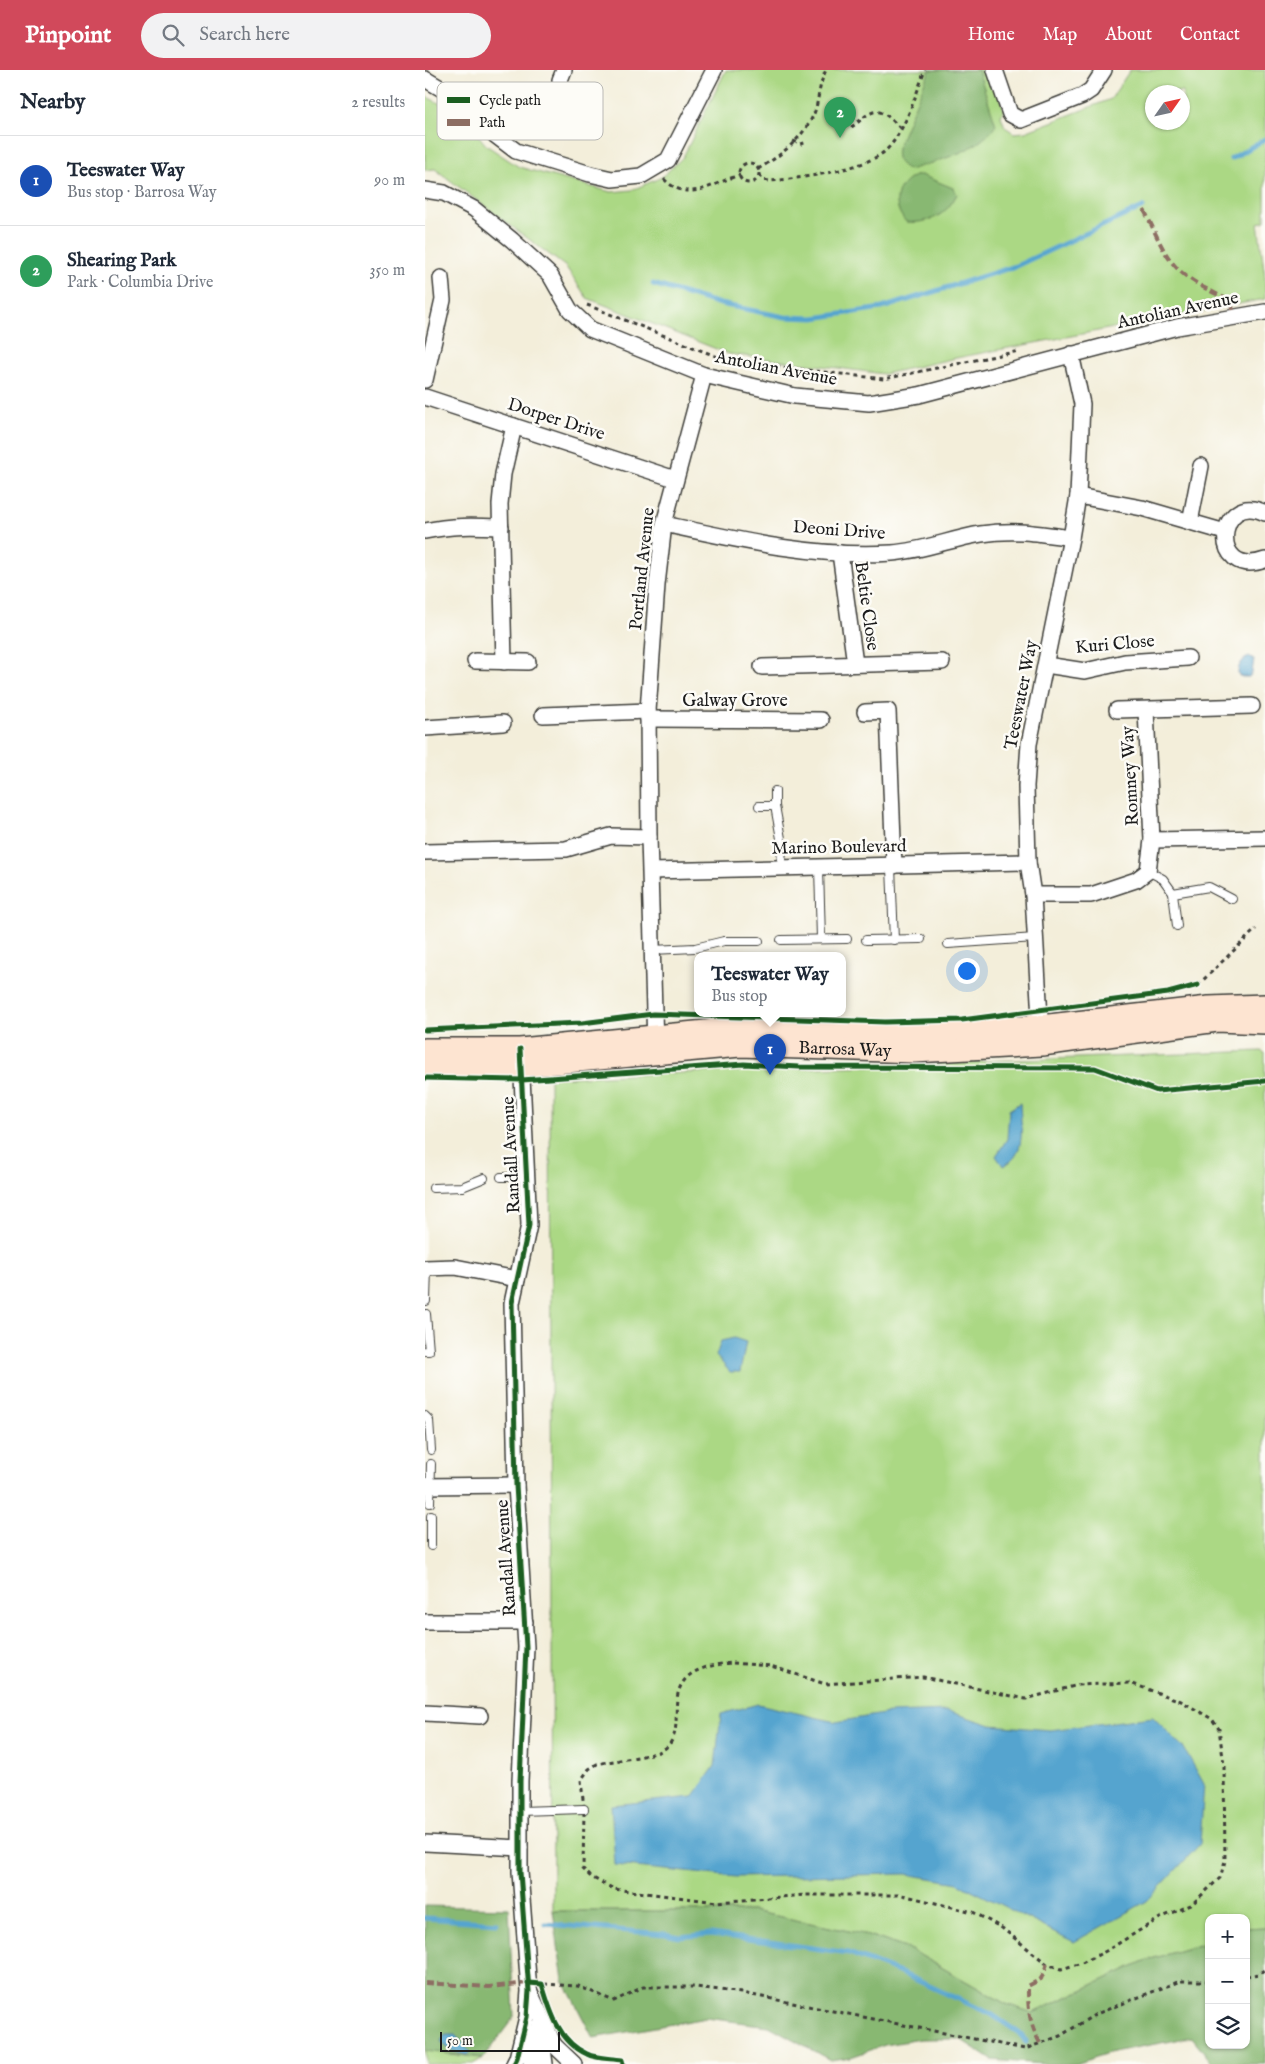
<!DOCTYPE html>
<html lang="en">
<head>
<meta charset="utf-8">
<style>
	body { margin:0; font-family:"IM FELL English",serif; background:#f2f2f3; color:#1f2937 }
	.controls { position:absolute; right:15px; bottom:15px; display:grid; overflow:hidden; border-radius:10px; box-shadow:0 1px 4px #0004 }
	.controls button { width:45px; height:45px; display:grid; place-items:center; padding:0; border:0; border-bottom:1px solid #e0e1e3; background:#fff; color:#1f2937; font:25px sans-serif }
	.compass { position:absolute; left:720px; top:15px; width:45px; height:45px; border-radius:50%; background:#fff; box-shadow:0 1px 4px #0004; rotate:56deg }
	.scale { position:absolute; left:15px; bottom:12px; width:120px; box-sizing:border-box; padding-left:5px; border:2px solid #1c1c1c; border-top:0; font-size:14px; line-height:18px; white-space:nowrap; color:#1c1c1c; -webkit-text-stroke:4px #fdfcf7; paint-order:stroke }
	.you { position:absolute; left:541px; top:900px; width:18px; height:18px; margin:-12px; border:4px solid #fff; border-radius:50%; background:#1a73e8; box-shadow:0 0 0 8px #1a73e833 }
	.badge { display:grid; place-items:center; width:32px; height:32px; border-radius:50%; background:#d1495b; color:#fff; font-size:16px; font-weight:700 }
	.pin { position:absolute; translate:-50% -41px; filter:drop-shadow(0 1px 2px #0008) }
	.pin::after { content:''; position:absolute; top:26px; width:18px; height:15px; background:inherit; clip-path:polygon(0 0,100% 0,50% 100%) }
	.popup { position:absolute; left:269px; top:882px; width:152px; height:65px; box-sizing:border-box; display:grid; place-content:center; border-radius:10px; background:#fff; filter:drop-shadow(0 1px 4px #0005); font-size:16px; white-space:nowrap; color:#747a83 }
	.popup b { font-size:19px; color:#1f2937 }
	.popup::after { content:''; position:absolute; left:50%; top:100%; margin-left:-10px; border:10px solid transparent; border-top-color:#fff }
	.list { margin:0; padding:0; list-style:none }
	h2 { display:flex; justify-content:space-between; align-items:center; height:65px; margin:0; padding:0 20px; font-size:21px }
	h2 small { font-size:16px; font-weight:400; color:#747a83 }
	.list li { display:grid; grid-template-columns:32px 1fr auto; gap:15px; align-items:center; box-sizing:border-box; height:90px; padding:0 20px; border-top:1px solid #e0e1e3 }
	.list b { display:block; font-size:19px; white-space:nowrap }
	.list p { margin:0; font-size:16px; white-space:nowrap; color:#747a83 }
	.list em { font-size:16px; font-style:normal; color:#747a83 }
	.icon { flex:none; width:28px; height:28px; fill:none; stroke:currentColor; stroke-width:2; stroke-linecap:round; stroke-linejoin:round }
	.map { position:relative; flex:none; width:840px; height:1994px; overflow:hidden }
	header { display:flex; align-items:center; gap:30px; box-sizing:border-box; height:70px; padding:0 25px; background:#d1495b; color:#fff }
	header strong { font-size:24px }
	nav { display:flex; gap:28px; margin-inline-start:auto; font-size:18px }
	.search { width:350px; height:45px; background:#f2f2f3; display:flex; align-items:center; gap:12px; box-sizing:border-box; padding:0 18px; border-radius:28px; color:#747a83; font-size:19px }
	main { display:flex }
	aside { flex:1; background:#fff }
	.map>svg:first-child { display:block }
</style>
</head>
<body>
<header>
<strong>Pinpoint</strong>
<div class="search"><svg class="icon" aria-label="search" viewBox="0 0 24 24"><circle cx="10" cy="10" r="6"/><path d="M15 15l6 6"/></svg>Search here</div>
<nav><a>Home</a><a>Map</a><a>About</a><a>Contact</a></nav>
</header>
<main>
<aside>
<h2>Nearby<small>2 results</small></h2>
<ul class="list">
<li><span class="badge" style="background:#1a4fb4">1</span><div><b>Teeswater Way</b><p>Bus stop · Barrosa Way</p></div><em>90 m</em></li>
<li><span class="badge" style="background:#2e9e5b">2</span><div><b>Shearing Park</b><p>Park · Columbia Drive</p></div><em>350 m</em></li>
</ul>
</aside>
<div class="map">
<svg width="840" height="1994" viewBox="0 0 840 1994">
	<rect width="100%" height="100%" fill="#fdfcf7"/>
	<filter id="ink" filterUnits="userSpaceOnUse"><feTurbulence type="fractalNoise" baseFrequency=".02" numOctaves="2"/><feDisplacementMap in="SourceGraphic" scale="10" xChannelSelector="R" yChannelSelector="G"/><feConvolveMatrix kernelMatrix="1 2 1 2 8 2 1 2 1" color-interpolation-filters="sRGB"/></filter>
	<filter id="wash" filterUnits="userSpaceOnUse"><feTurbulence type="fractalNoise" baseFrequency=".0096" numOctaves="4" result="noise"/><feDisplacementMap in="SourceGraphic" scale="20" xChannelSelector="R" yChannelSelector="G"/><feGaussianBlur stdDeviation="1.12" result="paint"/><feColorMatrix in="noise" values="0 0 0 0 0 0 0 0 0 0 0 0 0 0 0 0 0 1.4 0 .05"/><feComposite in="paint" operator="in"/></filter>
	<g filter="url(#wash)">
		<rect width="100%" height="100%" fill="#f3eeda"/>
		<g fill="#abd884" stroke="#647a50" fill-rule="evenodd">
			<path d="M 301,0 L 567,0 L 579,40 L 576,46 L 580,57 L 589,63 L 600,62 L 686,29 L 705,0 L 840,0 L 840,151 L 833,153 L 840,207 L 840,229 L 531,288 L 459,304 L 304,284 L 162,228 L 141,197 L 10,99 L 0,100 L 0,26 L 36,44 L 61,75 L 94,97 L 186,122 L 207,120 L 237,107 L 258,87 ZM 728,22 L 758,22 L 758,52 L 728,52 Z"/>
			<polygon points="836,981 840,983 840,1857 821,1858 821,1848 784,1848 784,1872 719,1891 608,1943 581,1934 486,1880 443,1865 327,1841 128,1841 125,1008"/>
			<polygon points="0,1981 3,1981 58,1988 48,1994 0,1994"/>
		</g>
		<g fill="#88b872" stroke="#526a47">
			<path d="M 505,0 L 553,0 L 571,55 C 553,82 514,90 484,100 C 474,94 470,90 472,78 Z"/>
			<path d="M 492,105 L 496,105 L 528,118 L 532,124 C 521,146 504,154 481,152 C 465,134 471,114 492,105 Z"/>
			<polygon points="0,1836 84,1838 89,1947 58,1988 0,1981"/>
			<polygon points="128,1841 327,1841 443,1865 486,1880 581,1934 608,1943 719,1891 784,1872 784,1975 821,1975 821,1858 840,1857 840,1994 788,1994 767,1967 683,1983 651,1994 618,1994 567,1990 535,1969 496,1969 460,1975 426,1987 406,1990 344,1956 281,1948 168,1968 138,1910"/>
		</g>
		<g fill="#55a4cf" stroke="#386076">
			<path d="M 824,586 L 829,589 L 827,603 L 824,607 L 817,607 L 813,604 C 813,594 817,591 824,586 Z"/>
			<path d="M 595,1033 C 596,1056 602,1086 578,1096 L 571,1086 L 582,1069 L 584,1040 Z"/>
			<polygon points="309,1268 321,1272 315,1302 305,1302 291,1286 296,1271"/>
			<polygon points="333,1634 411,1652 464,1643 523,1641 566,1655 625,1660 728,1647 759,1678 779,1714 775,1774 722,1831 649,1872 533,1813 481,1804 311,1807 190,1795 186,1735 268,1727 290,1696 296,1644"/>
			<path d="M 20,1965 L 30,1965 L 46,1982 L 43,1985 C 32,1983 22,1980 16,1971 Z"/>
		</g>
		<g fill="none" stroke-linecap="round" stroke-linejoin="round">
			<g stroke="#55a4cf" stroke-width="5">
				<polyline points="806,89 840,69"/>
				<polyline points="228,214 295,234 360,247 389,248 457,238 591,196 718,137"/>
				<polyline points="0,1848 72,1853"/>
				<polyline points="121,1854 240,1864 255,1867 286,1864 424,1883 476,1903 566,1944 594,1963 601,1971"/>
			</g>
		</g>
	</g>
	<g filter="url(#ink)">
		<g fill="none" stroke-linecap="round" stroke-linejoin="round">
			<defs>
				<g id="lane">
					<polyline points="350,721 350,736 357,774 356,799"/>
					<polyline points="334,736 350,736"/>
					<polyline points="466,797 469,870"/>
					<polyline points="394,798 396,869"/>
					<polyline points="723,801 738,809 748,823"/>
					<polyline points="752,856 748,823 784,817 807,829"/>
					<polyline points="356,870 422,869"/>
					<polyline points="441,870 496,869"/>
					<polyline points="523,874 610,868"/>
					<polyline points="227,880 270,878 299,871 334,871"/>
					<polyline points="76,1107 103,1107"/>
					<polyline points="8,1118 37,1117 59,1108"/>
					<polyline points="1,1231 2,1198"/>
					<polyline points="0,1281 4,1281 1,1244"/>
					<polyline points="0,1346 4,1350 6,1380"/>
					<polyline points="5,1433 6,1394"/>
					<polyline points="6,1446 6,1476"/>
					<polyline points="95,1741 159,1739"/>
				</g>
				<g id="street">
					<polyline points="570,0 585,44 596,50 657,26 666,20 679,0"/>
					<polyline points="0,9 46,36 70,65 91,81 165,104 187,109 216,106 243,90 289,0"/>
					<polyline points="135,10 139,0"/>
					<polyline points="0,120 19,123 49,139 87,170 125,205 145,240 165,259 279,305 370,326 444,333 494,325 752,257 840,242"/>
					<polyline points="0,310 18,230 16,208"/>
					<polyline points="0,327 250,409"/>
					<polyline points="653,426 717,438 800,462"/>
					<path d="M 840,443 C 792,419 783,510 840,490"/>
					<polyline points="765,452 776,396"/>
					<path d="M 239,454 C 313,470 390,488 467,483 C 497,481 526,469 556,464 C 590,459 613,463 646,468"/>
					<path d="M 0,461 C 26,455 50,456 76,457"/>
					<polyline points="415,483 430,594"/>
					<polyline points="50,591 103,592"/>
					<polyline points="79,592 75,434 78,404 89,356"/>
					<polyline points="621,595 660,601 700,592 763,588"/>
					<polyline points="337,597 517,592"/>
					<polyline points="692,640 827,636"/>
					<polyline points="440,642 463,641 469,796"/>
					<polyline points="118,645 223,641"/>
					<polyline points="223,649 396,650"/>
					<polyline points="0,658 78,653"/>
					<polyline points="727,770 840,768"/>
					<polyline points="0,782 141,779 186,766 224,767"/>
					<polyline points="226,801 603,792"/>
					<polyline points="608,825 666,825 711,810 723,801 727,770 721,640"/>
					<polyline points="616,966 608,825 603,792 601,716 604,674 646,468 653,426 657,334 646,284"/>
					<polyline points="230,976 224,767 223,641 232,515 239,454 279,305"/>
					<polyline points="0,1198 30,1197 92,1209"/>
					<polyline points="0,1416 91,1415"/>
					<polyline points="0,1552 100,1552"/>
					<polyline points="0,1643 55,1646"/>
					<polyline points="0,1773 95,1778"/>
					<polyline points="105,1922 129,1975 149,1994"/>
					<polyline points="115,1955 120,1994"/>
					<polyline points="103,1961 106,1994"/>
					<polyline points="89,1994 92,1988 102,1947 104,1921 95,1802 95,1711 101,1577 91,1415 87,1233 104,1155 96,986"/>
				</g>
				<g id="secondary">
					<polyline points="0,979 95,979 312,958 489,963 615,956 784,937 840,935"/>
					<path id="s1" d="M 0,995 L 97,996 L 315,976 L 489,982 L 617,975 L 792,951 L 840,953"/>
				</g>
			</defs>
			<use href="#lane" stroke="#3c3c38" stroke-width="10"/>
			<use href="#street" stroke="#3c3c38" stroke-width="18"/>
			<use href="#secondary" stroke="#3c3c38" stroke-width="24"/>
			<g stroke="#3c3c38" stroke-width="3" stroke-dasharray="4 4" stroke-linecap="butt">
				<path d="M 426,57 C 434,53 438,46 446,43 C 457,37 468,51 475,58"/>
				<polyline points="368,71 376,74 383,72"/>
				<circle cx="324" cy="103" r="10"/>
				<path d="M 333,99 C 356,86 383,64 391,38 C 394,25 395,12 401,0"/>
				<path d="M 334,105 L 339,110 L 344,111 C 373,109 437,100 459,82 C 479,65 491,24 500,0"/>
				<path d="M 239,109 C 264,135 289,112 315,105"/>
				<polyline points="162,235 303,291 459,309 594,281"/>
				<polyline points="773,915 831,859"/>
				<path d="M 308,1593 L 346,1596 L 400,1614 L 498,1607 L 601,1629 L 653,1615 L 705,1613 L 756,1631 L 787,1649 L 794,1659 L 799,1695 L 800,1791 L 795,1808 L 766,1835 L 735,1848 L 681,1881 L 657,1893 L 636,1899 L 622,1894 L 577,1858 L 548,1842 L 477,1825 L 381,1825 L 292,1832 L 189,1819 L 166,1807 L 158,1799 L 159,1739 L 156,1710 L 164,1699 L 172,1694 C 186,1691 226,1686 236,1681 C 274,1660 216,1599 308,1593 Z"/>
				<polyline points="821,1906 834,1904 840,1900"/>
				<polyline points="119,1914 153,1916 189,1931 218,1917 271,1917 317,1923 600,1979 635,1966 671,1944 755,1911 784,1911"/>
			</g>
			<use href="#lane" stroke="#fff" stroke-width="8"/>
			<use href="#street" stroke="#fff" stroke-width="15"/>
			<use href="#secondary" stroke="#fde4d1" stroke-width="21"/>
			<g stroke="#8d6e63" stroke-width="4" stroke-dasharray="8 4" stroke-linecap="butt">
				<path d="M 719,140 C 730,160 738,186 755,201 C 769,214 788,222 805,231 L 808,240"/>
				<polyline points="0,1913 64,1917 103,1913"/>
				<path d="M 615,1973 C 604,1952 603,1940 603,1916 L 616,1909 L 622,1894"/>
			</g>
			<defs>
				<g id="cycleway">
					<polyline points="0,960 157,953 228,944 460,952 537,950 743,923 773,915"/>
					<polyline points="0,1008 97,1010 319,994 374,997 670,998 732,1021 840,1011"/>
					<path d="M 103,1913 L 117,1914 C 125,1941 134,1972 162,1984 C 171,1989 186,1988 197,1990 L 198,1994"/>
					<polyline points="89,1994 92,1988 102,1947 104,1921 95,1802 95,1711 101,1577 91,1415 87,1233 104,1155 95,979"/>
				</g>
			</defs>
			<use href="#cycleway" stroke="#fdfcf7" stroke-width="8"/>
			<use href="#cycleway" stroke="#1b5e20" stroke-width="5"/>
		</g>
	</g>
	<g text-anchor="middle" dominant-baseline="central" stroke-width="5" stroke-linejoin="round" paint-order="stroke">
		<g font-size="18" fill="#1c1c1c" stroke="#fdfcf7">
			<text transform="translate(753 241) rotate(-12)">Antolian Avenue</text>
			<text transform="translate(351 299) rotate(11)">Antolian Avenue</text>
			<text transform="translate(131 350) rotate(18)">Dorper Drive</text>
			<text transform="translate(414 461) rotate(4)">Deoni Drive</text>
			<text transform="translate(218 499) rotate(-84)">Portland Avenue</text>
			<text transform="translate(441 536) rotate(82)">Beltie Close</text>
			<text transform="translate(690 575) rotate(-5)">Kuri Close</text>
			<text transform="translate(597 625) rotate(-79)">Teeswater Way</text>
			<text x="310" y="631">Galway Grove</text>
			<text transform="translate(706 706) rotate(-93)">Romney Way</text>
			<text transform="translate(414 778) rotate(-1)">Marino Boulevard</text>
			<text stroke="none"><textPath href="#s1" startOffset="421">Barrosa Way</textPath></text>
			<text transform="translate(87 1085) rotate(-93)">Randall Avenue</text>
			<text transform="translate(82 1488) rotate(-94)">Randall Avenue</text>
		</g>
	</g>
	<rect x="12" y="12" width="166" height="58" rx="8" fill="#fdfcf7" stroke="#bab9b5" stroke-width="1"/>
	<rect x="22" y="27" width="23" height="6" fill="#1b5e20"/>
	<rect x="22" y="49" width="23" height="7" fill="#8d6e63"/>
	<g font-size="14" fill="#1c1c1c">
		<text x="54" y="35">Cycle path</text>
		<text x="54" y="57">Path</text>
	</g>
</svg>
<div class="controls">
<button>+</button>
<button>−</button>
<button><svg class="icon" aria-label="layers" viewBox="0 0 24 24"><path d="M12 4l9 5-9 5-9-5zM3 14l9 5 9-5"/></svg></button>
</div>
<svg class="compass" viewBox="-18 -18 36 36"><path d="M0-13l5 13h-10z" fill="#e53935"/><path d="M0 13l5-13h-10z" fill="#747a83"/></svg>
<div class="scale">50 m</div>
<div class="you"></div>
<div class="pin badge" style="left:345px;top:1005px;background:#1a4fb4">1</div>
<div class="popup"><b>Teeswater Way</b>Bus stop</div>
<div class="pin badge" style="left:415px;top:68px;background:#2e9e5b">2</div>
</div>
</main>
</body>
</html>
